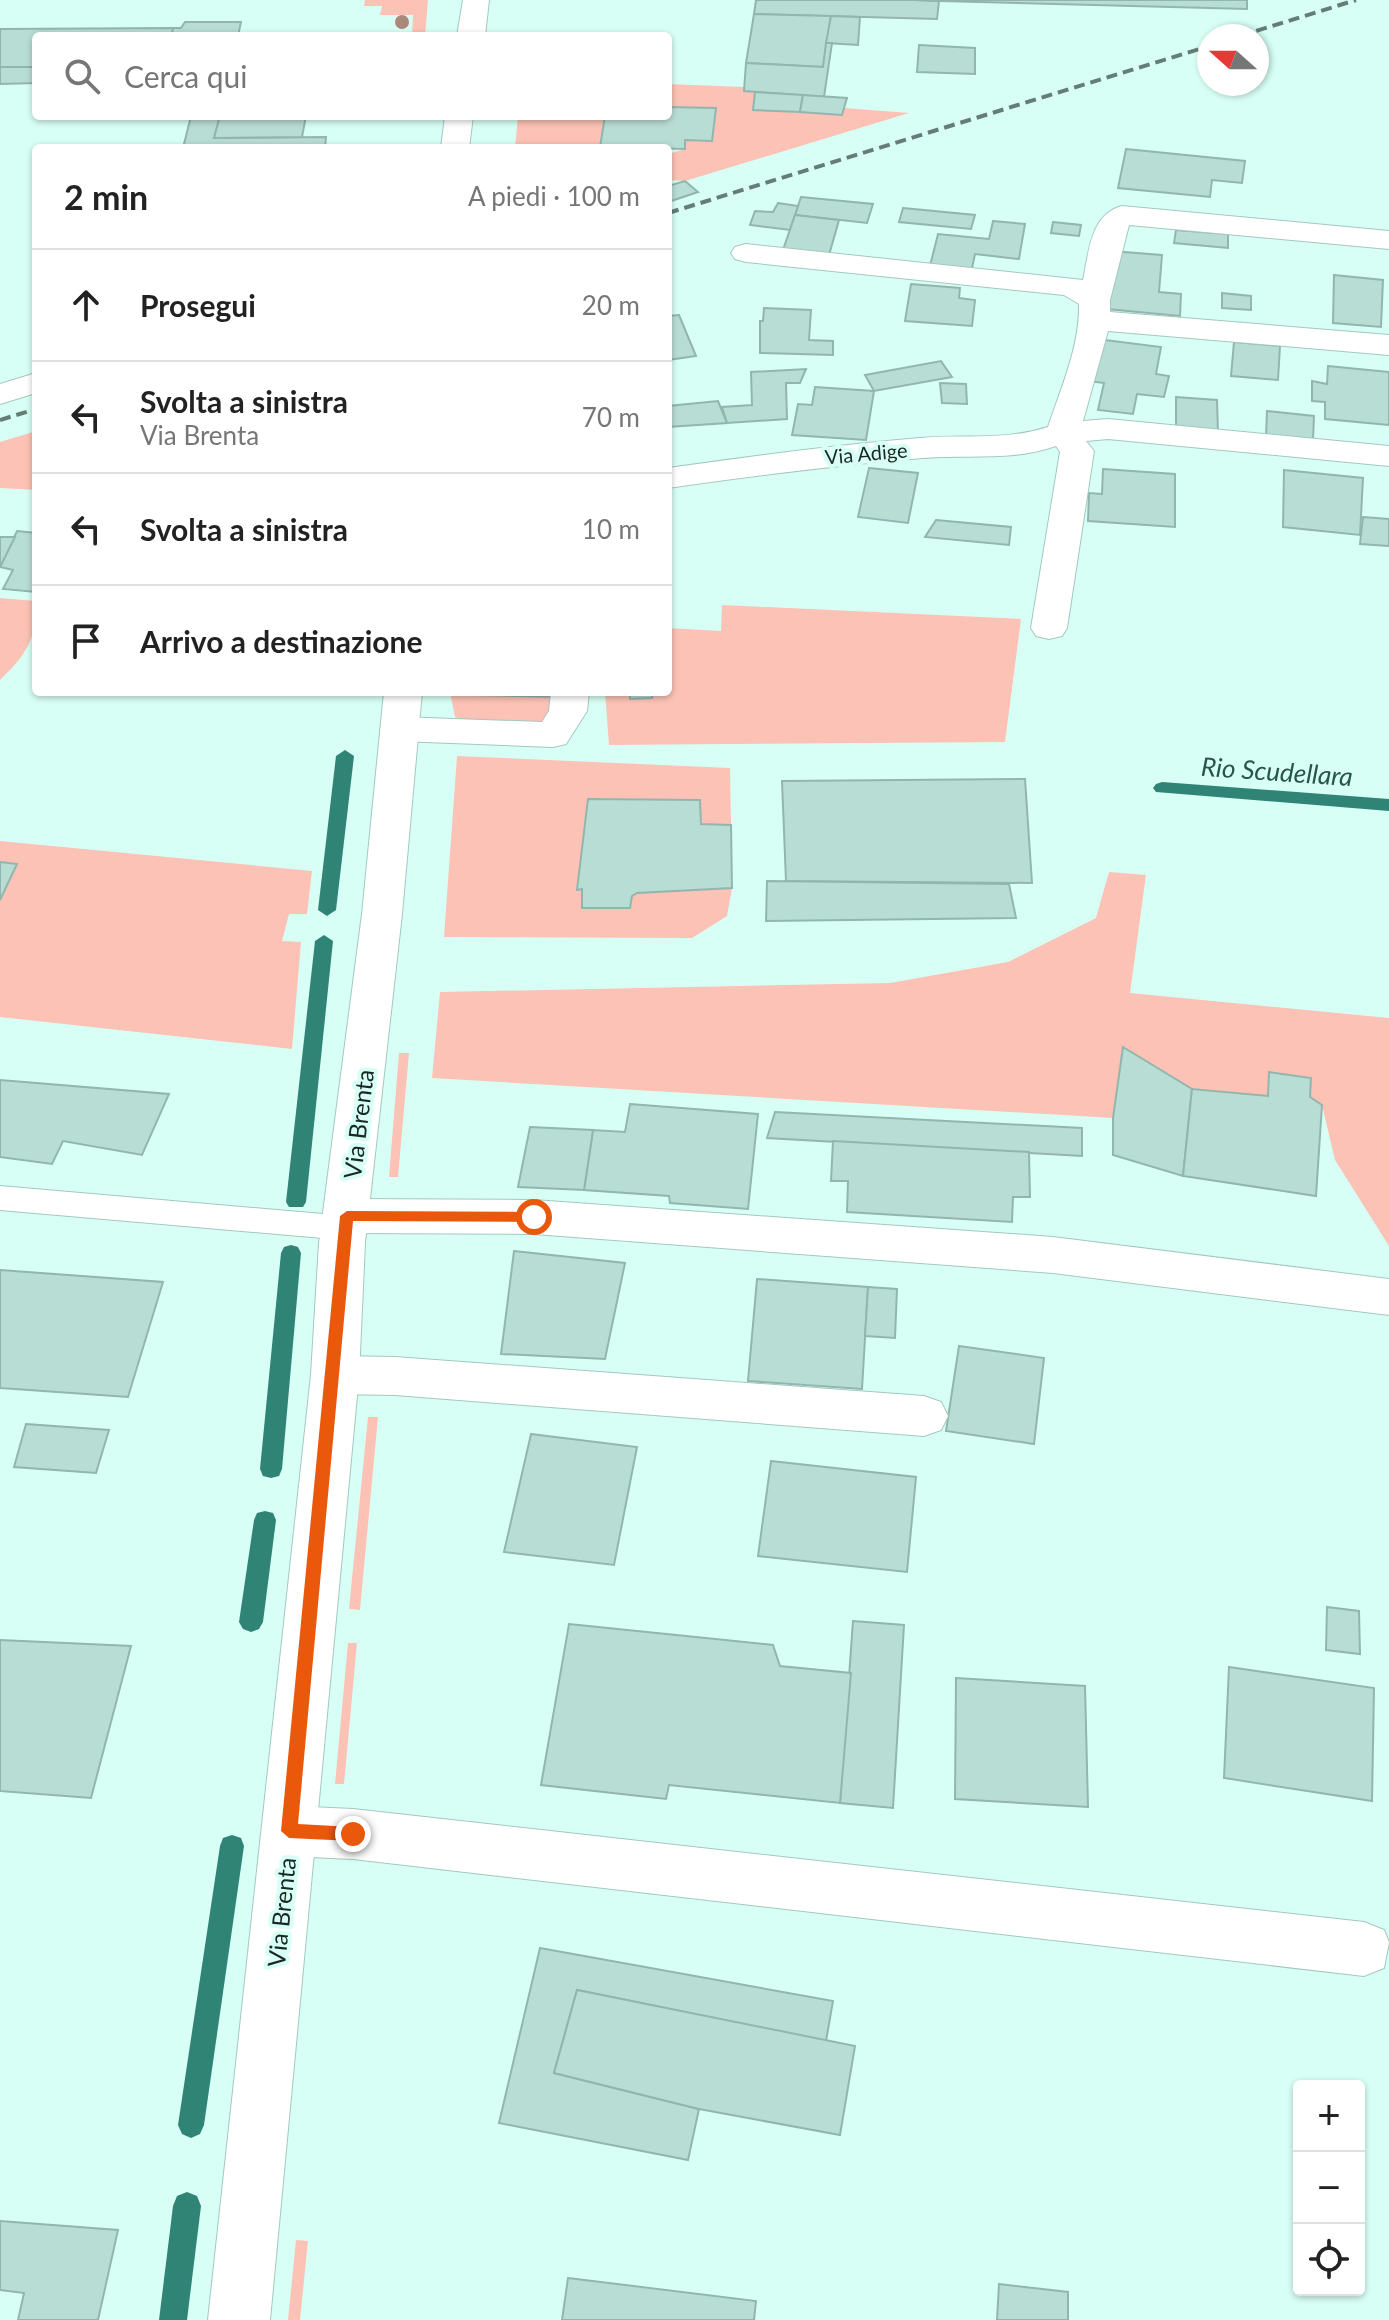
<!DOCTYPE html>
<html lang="it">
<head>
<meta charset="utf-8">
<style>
	body { margin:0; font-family:Lato,sans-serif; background:#f6f6f6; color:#222 }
	.controls { position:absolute; right:24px; bottom:24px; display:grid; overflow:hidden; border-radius:8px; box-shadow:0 2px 6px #0004 }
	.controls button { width:72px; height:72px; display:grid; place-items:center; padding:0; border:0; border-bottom:2px solid #e0e0e0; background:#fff; color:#222; font:40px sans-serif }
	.compass { position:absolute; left:1197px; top:24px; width:72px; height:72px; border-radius:50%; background:#fff; box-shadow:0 2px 6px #0004; rotate:291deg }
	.stop { position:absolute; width:24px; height:24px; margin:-18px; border:6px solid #ea580c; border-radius:50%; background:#fff }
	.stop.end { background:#ea580c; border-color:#fff; box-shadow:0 2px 8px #0008 }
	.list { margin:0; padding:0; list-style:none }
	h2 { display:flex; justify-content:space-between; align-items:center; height:104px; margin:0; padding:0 32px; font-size:34px }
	h2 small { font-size:26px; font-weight:400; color:#767676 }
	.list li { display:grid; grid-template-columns:52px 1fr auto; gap:24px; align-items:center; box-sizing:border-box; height:112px; padding:0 32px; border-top:2px solid #e0e0e0 }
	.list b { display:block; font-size:30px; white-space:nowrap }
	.list p { margin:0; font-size:26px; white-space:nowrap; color:#767676 }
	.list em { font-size:26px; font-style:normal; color:#767676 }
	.icon { flex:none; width:44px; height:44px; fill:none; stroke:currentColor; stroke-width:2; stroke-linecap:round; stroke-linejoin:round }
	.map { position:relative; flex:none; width:1389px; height:2320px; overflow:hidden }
	.search { position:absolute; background:#fff; box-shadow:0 2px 6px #0004; left:32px; top:32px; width:640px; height:88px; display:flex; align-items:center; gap:20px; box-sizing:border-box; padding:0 28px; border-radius:8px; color:#767676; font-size:30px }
	.panel { position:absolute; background:#fff; box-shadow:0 2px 6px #0004; left:32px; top:144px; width:640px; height:552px; border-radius:8px }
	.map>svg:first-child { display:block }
</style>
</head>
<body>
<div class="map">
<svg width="1389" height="2320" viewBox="0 0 1389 2320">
	<rect width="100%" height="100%" fill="#d8fff5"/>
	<g fill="#fbc2b5">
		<polygon points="365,0 428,0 425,36 412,36 413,15 380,15 382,6 364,6"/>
		<polygon points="668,84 744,87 744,91 755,92 753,110 842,115 844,108 909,113 685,181 668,180 668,154 685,149 685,140 715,108 668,107"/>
		<polygon points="518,116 605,116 600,147 515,148"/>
		<polygon points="36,431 36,490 0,488 0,442"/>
		<path d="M 0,598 L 36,601 C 36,640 28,652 0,680 Z"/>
		<polygon points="722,605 1021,619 1005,742 609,745 605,692 668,692 668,628 721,631"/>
		<polygon points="450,692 561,697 551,713 540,722 463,720 455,717"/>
		<polygon points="457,756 730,768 731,825 701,824 700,801 579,874 577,889 582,889 582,908 630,908 632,896 637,893 732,888 727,916 692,938 444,937"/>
		<polygon points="0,841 312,871 307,914 289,914 282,941 301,942 292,1049 0,1017"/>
		<polygon points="1109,872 1146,875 1130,993 1389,1018 1389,1246 1335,1160 1322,1105 1310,1097 1311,1078 1270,1072 1268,1096 1192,1089 1123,1048 1113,1118 432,1078 440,992 890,983 1008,962 1096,918"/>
		<polygon points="399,1053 409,1053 398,1177 389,1177"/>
		<polygon points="368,1417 378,1417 360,1610 349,1609"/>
		<polygon points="348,1643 357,1643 344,1784 335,1784"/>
		<polygon points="296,2240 308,2241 300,2320 288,2320"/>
	</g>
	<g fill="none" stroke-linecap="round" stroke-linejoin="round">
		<g fill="#308475" fill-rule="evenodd">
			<polygon points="345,750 354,756 336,910 327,916 318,910 336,756"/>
			<polygon points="1162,782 1389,799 1389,811 1156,792 1153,788 1156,784"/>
			<polygon points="324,935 333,941 306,1202 303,1207 289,1207 286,1202 315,941"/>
			<polygon points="291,1245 298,1247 301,1253 282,1469 279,1476 271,1478 263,1476 260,1469 281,1253 284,1247"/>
			<polygon points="265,1511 273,1513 276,1520 263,1622 259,1629 251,1632 243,1629 239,1622 254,1520 257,1513"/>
			<polygon points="232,1835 241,1838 244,1846 204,2125 200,2134 191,2138 182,2134 178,2125 220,1846 223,1838"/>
			<polygon points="187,2192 197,2196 201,2206 187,2320 159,2320 173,2206 177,2196"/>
		</g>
	</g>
	<g fill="#b8ddd4" stroke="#92b6ae" stroke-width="2">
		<polygon points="756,0 914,0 939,1 937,19 754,14"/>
		<polygon points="914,0 1247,0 1247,9 939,1"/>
		<polygon points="754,14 831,16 823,67 746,63"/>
		<polygon points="831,16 860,17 858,45 826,43"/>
		<polygon points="185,22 241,22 238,36 171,36 173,28 181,28"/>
		<polygon points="173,28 171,36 36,36 36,67 0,67 0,29"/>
		<polygon points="826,43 832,43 824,97 744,91 746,63 823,67"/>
		<polygon points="919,45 975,48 975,74 917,72"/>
		<polygon points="0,67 36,67 36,83 0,84"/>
		<polygon points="755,92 803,95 800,112 753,110"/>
		<polygon points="803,95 847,98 842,115 800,112"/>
		<polygon points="668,107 716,108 712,141 685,140 685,149 600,147 605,116 668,116"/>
		<polygon points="191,116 220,116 214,138 326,137 325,148 183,148"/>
		<polygon points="220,116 306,116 302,137 214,138"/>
		<polygon points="1126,149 1245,161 1242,183 1212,180 1210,197 1118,188"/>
		<polygon points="685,181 698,192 668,202 668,186"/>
		<polygon points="801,197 873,204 867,223 795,215"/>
		<polygon points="778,203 798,206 790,230 750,225 755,211 773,212"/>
		<polygon points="903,208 975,215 971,229 899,222"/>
		<polygon points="795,215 839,220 829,255 783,250"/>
		<polygon points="993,221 1025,224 1019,259 975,254 971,273 929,270 938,234 989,239"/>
		<polygon points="1053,222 1081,225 1079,236 1051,233"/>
		<polygon points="1176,230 1228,234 1228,248 1174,243"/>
		<polygon points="1111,251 1162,255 1159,292 1181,294 1180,316 1107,309"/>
		<polygon points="1334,275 1383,280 1381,327 1333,323"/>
		<polygon points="911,284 960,288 959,298 975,300 972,326 905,321"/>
		<polygon points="1222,293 1251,296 1251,310 1222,308"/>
		<polygon points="764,308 811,310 809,340 833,341 833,355 760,353 760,321 763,321"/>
		<polygon points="679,315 696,356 668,360 668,316"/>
		<polygon points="1097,339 1161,347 1156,374 1169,376 1164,397 1137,394 1133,414 1098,410 1104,383 1088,381"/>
		<polygon points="1234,342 1280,346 1278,380 1231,376"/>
		<polygon points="941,361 952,377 874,391 865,375"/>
		<polygon points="1328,366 1389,372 1389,425 1325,419 1325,402 1312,401 1312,381 1327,384"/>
		<polygon points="806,369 800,383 786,383 787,419 727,423 722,407 752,405 751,372"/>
		<polygon points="940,383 966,384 967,404 942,403"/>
		<polygon points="815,387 874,391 866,440 792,435 798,404 812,405"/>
		<polygon points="1176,397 1217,400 1218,432 1176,429"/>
		<polygon points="718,401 727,423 668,427 668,406"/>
		<polygon points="1267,411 1314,416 1313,440 1266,436"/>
		<polygon points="869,468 918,473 908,523 858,517"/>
		<polygon points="1103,469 1175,474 1175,527 1088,521 1089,493 1102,494"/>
		<polygon points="1284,470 1363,478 1360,535 1283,527"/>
		<polygon points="1363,517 1389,519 1389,546 1360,544"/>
		<polygon points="936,520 1011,527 1009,545 925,537"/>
		<polygon points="17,531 36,533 36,592 3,589 13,570 0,567"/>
		<polygon points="0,537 15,537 0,567"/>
		<polygon points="472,692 561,692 561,697 472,695"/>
		<polygon points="630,692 664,692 652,694 652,698 630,699"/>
		<polygon points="1025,779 1032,883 786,881 782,781"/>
		<polygon points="588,799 700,800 701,824 731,825 732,888 637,893 632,896 630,908 582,908 582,889 577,890"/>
		<polygon points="0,862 17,864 0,900"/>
		<polygon points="767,881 1009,884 1016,918 766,921"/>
		<polygon points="1123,1047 1192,1089 1183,1176 1113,1155 1113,1118"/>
		<polygon points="1269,1072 1311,1078 1310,1097 1322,1105 1316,1196 1183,1176 1192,1089 1268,1096"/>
		<polygon points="0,1080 169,1094 142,1155 63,1141 52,1164 0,1157"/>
		<polygon points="630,1104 758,1114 748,1209 670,1203 669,1196 584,1190 593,1130 625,1132"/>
		<polygon points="775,1112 1082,1128 1082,1156 767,1138"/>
		<polygon points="530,1127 593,1130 584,1190 518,1187"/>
		<polygon points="833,1141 1029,1152 1030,1197 1013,1197 1012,1222 847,1212 848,1181 831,1181"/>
		<polygon points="514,1251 625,1263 605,1359 501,1354"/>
		<polygon points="0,1270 163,1282 128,1397 0,1388"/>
		<polygon points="757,1279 868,1287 862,1389 748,1381"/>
		<polygon points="868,1287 897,1289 895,1338 865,1336"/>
		<polygon points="959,1346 1044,1358 1034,1444 946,1431"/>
		<polygon points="26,1424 109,1430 96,1473 14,1467"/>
		<polygon points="531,1434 637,1447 614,1565 504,1552"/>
		<polygon points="771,1461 916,1477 907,1572 758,1556"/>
		<polygon points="1327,1607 1359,1611 1360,1654 1326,1650"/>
		<polygon points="853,1621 904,1625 893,1808 840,1803"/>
		<polygon points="569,1624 773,1645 780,1666 851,1673 840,1803 669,1785 666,1799 541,1785"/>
		<polygon points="0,1640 131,1646 91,1798 0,1791"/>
		<polygon points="1229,1667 1374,1688 1372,1801 1224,1778"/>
		<polygon points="956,1678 1085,1686 1088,1807 955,1799"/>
		<polygon points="540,1948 833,2001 826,2041 577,1990 554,2073 699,2109 688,2160 499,2123"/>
		<polygon points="577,1990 855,2046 840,2135 699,2109 554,2073"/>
		<polygon points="0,2221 118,2230 98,2320 18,2320 24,2293 0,2290"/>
		<polygon points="568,2278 756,2301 754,2320 562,2320"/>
		<polygon points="999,2284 1068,2292 1068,2320 997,2320"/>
	</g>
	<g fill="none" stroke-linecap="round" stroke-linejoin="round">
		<defs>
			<polygon id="service" points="0,1186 346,1216 357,1220 361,1228 357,1236 346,1240 0,1210"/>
			<g id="minor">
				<path d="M 1122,206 L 1389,231 L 1389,249 L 1129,225 L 1110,300 L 1110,312 L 1389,335 L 1389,355 L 1108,331 L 1083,421 L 1108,419 L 1389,446 L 1389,466 L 1108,439 L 1086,441 L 1094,451 L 1067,628 L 1062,636 L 1049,639 L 1036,636 L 1031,628 L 1060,452 L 1056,446 C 1009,462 971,454 923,458 C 838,465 753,476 668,488 L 668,468 C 752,456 836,445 920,438 C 965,434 1005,441 1048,427 C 1061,388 1080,346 1079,304 L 1064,295 L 746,262 L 735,259 L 731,253 L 735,247 L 746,244 L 1083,280 C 1089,253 1090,214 1122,206 Z"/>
				<polygon points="36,373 36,393 0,404 0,384"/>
				<polygon points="551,692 589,692 587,711 566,744 553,747 399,741 386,738 380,729 386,720 399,717 542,722 549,711"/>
				<polygon points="347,1199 534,1200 1053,1237 1389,1279 1389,1315 1053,1273 534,1234 347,1233 331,1228 325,1216 331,1204"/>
				<polygon points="335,1356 395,1357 924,1396 941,1402 948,1416 941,1430 924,1436 395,1395 335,1394 318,1389 311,1375 318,1361"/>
				<polygon points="289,1806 353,1809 1364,1922 1384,1930 1389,1942 1384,1968 1364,1976 353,1859 289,1856 270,1849 262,1831 270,1813"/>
			</g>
			<g id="tertiary">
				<polygon points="463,0 489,0 485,36 457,36"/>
				<polygon points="445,116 473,116 469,148 441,148"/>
				<polygon points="384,692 422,692 402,914 365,1243 359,1375 270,2320 208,2320 311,1375 319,1243 362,914"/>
			</g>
		</defs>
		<use href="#service" stroke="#a3c8bf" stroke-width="2"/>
		<use href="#minor" stroke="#a3c8bf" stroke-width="2"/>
		<use href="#tertiary" stroke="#a3c8bf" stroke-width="2"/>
		<use href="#service" fill="#fff" fill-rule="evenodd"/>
		<use href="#minor" fill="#fff" fill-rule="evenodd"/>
		<use href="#tertiary" fill="#fff" fill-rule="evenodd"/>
		<g stroke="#657d77" stroke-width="4" stroke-dasharray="11 6" stroke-linecap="butt">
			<polyline points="1240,36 1356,0"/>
			<polyline points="668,213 1209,46"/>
			<polyline points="0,420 36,409"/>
		</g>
	</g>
	<circle fill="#ac887a" cx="402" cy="22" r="7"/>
	<polygon fill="#ea580c" points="347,1211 534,1212 540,1217 534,1222 353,1221 298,1824 353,1827 361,1834 353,1841 289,1838 281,1831 340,1216"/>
	<g text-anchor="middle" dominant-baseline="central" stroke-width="8" stroke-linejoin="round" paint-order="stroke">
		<g font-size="20" fill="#1a2825" stroke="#d8fff5">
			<text transform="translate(866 453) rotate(-5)">Via Adige</text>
		</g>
		<g font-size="24" fill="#1a2825" stroke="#d8fff5">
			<text transform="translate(358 1124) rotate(-83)">Via Brenta</text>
			<text transform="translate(281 1912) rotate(-84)">Via Brenta</text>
		</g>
		<g font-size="26" font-style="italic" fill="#26554c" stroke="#d8fff5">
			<text transform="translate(1277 771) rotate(4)">Rio Scudellara</text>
		</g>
	</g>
</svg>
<div class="controls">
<button>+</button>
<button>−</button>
<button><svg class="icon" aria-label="locate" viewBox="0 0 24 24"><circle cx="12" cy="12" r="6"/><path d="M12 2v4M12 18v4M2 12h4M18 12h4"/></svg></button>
</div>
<svg class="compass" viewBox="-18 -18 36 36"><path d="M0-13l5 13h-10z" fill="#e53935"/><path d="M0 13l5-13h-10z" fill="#767676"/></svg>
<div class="stop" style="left:534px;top:1217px"></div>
<div class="stop end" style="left:353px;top:1834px"></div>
<div class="search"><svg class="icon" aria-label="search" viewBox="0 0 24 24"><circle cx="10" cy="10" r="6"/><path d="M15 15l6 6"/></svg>Cerca qui</div>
<section class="panel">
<h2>2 min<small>A piedi · 100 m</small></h2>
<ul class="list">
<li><svg class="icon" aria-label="ahead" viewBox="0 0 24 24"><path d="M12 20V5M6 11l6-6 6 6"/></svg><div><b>Prosegui</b></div><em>20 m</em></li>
<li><svg class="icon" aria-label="left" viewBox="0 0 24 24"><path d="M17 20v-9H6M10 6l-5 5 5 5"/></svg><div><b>Svolta a sinistra</b><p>Via Brenta</p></div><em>70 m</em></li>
<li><svg class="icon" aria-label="left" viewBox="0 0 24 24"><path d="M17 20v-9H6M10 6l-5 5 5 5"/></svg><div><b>Svolta a sinistra</b></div><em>10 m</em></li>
<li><svg class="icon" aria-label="arrive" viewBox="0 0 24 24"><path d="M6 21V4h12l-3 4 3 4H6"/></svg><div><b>Arrivo a destinazione</b></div></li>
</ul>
</section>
</div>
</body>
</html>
